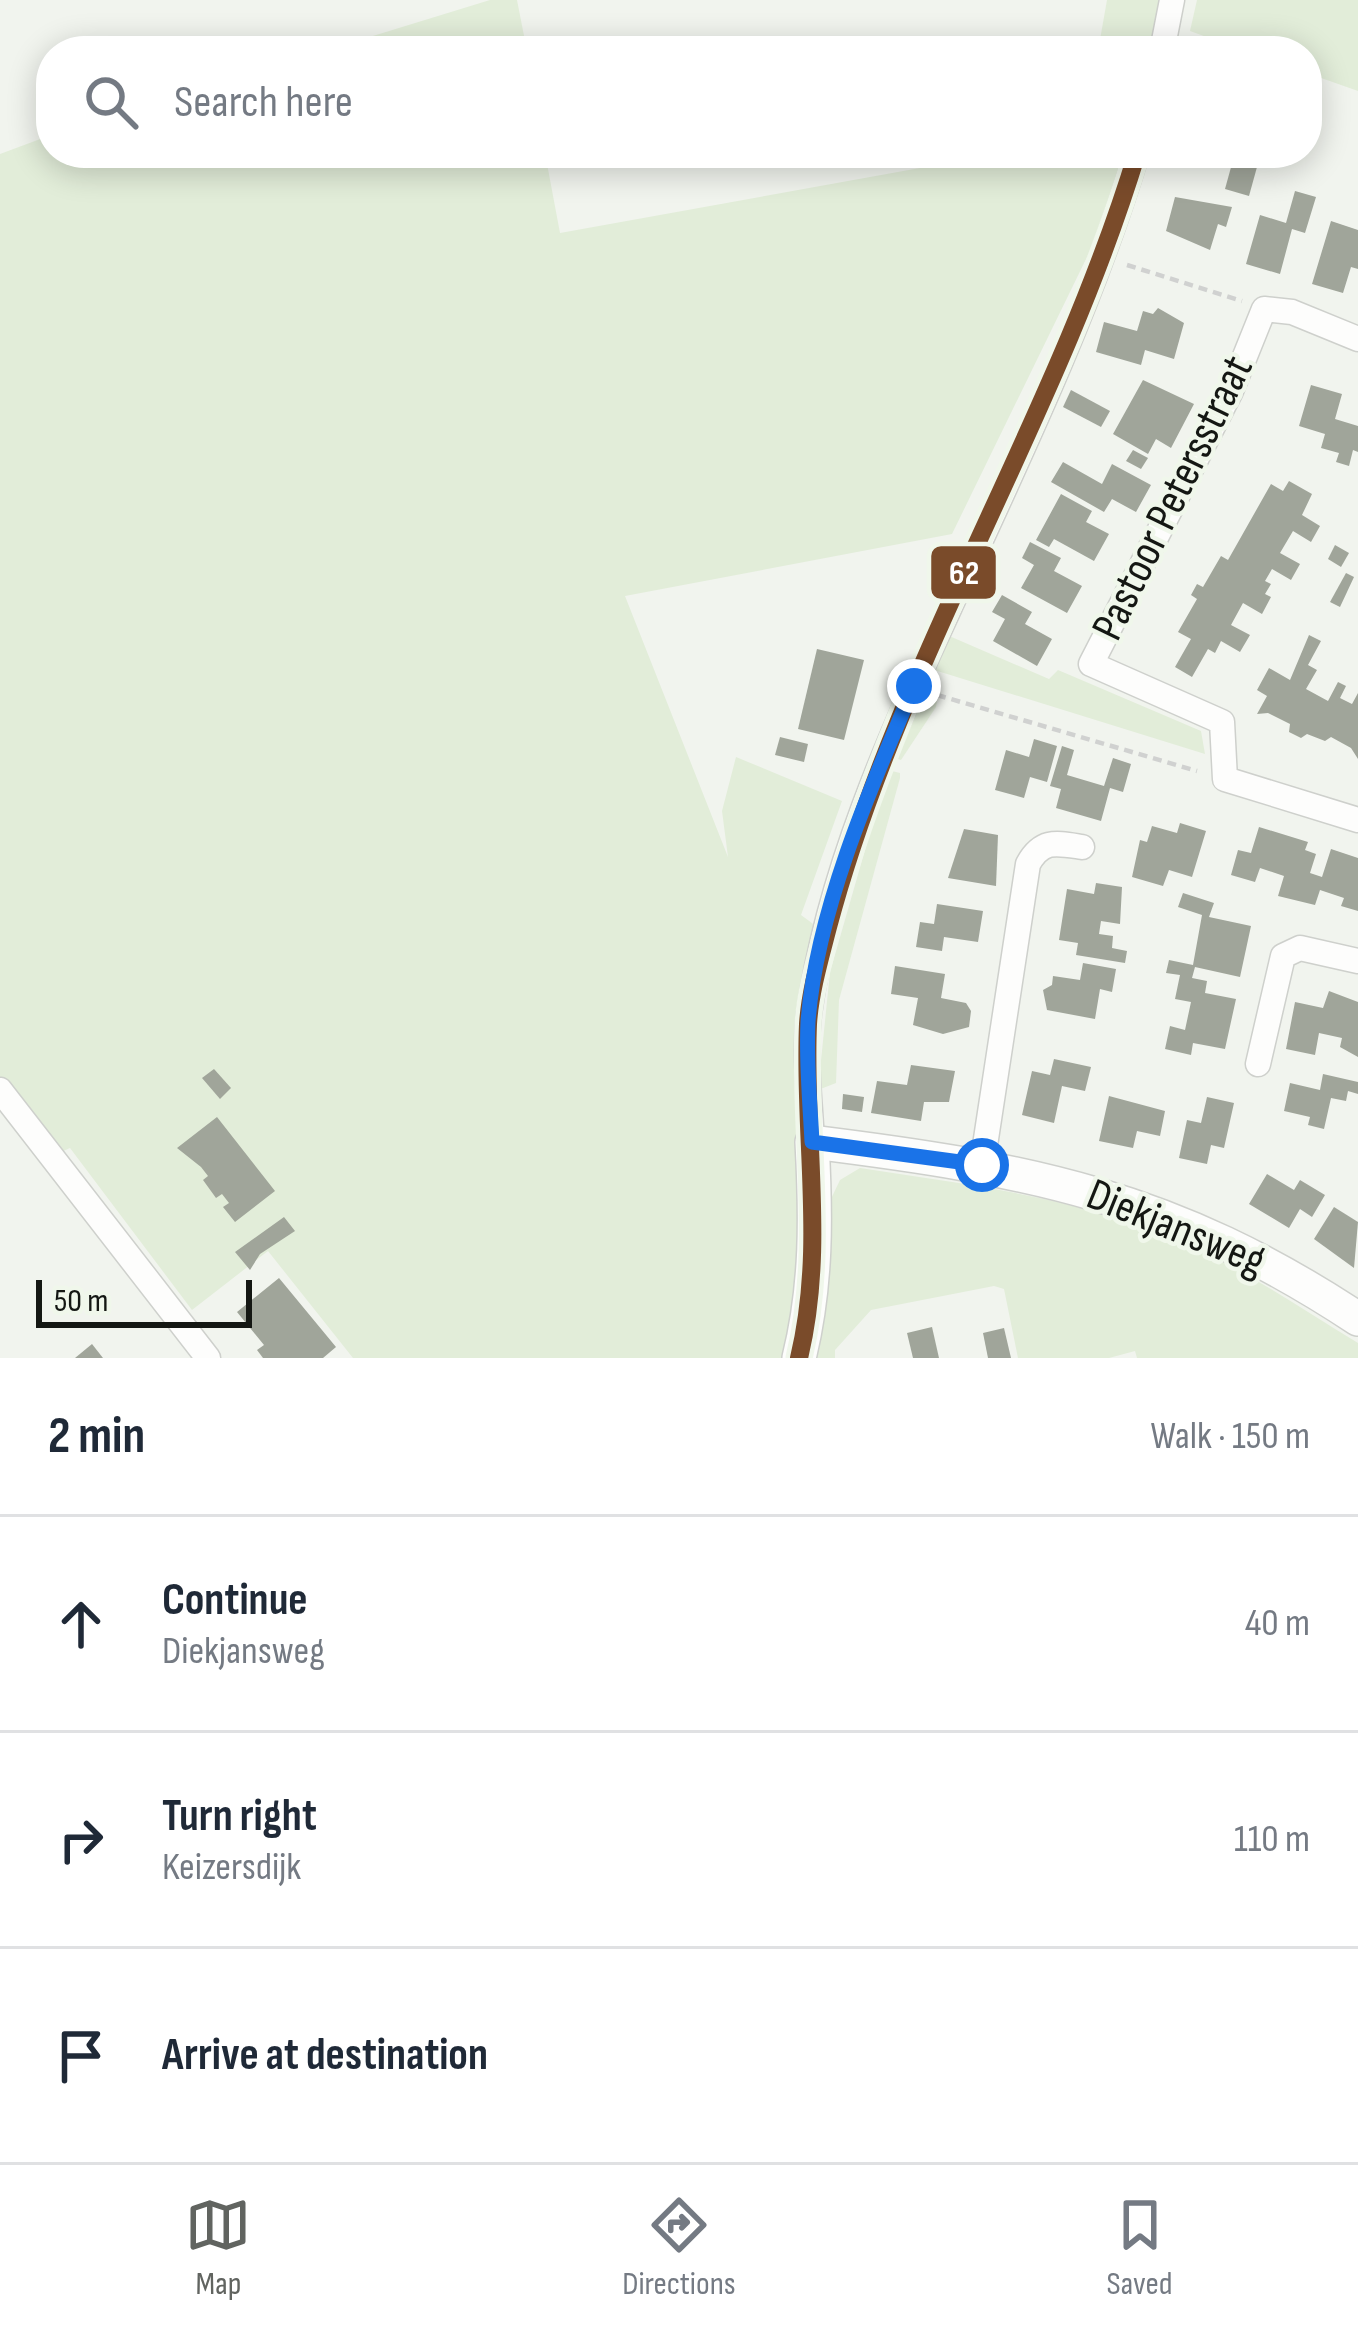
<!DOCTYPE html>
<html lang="en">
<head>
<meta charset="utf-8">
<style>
	body { margin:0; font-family:"Sofia Sans Condensed",sans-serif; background:#f2f2f3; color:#1f2937 }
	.scale { position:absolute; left:36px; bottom:30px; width:216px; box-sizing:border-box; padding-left:12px; border:6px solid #141713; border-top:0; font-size:33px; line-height:42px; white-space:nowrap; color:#141713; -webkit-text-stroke:9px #f0f7eb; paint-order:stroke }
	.stop { position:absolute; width:36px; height:36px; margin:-27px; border:9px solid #1a73e8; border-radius:50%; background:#fff }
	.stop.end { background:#1a73e8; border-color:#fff; box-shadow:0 3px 12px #0008 }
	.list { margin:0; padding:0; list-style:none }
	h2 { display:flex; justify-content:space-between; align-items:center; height:156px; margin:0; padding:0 48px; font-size:51px }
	h2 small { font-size:39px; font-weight:400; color:#747a83 }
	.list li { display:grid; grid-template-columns:78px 1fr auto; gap:36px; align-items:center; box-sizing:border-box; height:216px; padding:0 48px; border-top:3px solid #e0e1e3 }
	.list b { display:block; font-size:45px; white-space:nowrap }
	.list p { margin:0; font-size:39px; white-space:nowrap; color:#747a83 }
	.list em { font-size:39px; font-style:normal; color:#747a83 }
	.icon { flex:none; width:66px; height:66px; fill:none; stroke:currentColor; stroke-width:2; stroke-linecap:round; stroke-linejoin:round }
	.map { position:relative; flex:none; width:1358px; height:1358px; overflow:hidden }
	.search { position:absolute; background:#fff; box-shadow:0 6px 30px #0003; left:36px; right:36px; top:36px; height:132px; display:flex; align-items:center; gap:30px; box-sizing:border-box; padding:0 42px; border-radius:48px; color:#747a83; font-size:45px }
	.sheet { height:804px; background:#fff }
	nav { display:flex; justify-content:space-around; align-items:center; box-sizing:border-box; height:168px; border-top:3px solid #e0e1e3; background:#fff; font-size:33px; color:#747a83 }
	nav a { display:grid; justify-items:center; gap:6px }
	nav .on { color:#616460 }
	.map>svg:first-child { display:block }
</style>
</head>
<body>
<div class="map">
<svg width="1358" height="1358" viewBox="0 0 1358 1358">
	<rect width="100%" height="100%" fill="#f1f4ee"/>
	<g fill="#e2edd9">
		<polygon points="490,0 517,0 527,51 324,51"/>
		<polygon points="1107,0 1162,0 1151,51 1098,51"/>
		<polygon points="1197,0 1358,0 1358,91 1307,73 1307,51 1245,51 1190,31"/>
		<polygon points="51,135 51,153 545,153 560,233 1003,153 1127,153 1088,255 952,534 625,596 728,857 722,811 736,757 842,801 801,915 820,929 807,1197 790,1358 353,1358 268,1251 192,1310 70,1148 59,1153 0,1077 0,154"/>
		<polygon points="947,635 1049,679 1058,670 1201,731 1205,754 931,669"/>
		<polygon points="919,694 937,701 936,707 901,760 892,757"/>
		<polygon points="888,770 900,773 900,778 839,1000 836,1083 818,1090 830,972"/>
		<path d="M 860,1168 C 978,1186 1098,1200 1207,1254 C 1259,1279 1308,1313 1358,1343 L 1358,1358 L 1137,1358 L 1135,1351 L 1109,1358 L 1018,1358 L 1004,1289 L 994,1286 L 871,1310 L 835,1350 L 835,1358 L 813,1358 L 829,1203 L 840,1180 Z"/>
	</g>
	<g fill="#a0a59a">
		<polygon points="1233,160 1257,167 1249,196 1225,189"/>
		<polygon points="1295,191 1316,197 1305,233 1292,229 1280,274 1246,264 1260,215 1286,223"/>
		<polygon points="1175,197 1232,207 1226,227 1218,224 1210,250 1166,231"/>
		<polygon points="1331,221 1358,230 1358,269 1351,267 1343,293 1312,284"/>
		<polygon points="1158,308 1184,323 1174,359 1145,350 1141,365 1096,352 1104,322 1137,331 1143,311 1153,314"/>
		<polygon points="1143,380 1194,404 1171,448 1156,439 1148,454 1113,434"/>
		<polygon points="1311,385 1342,394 1335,419 1358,426 1358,452 1353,450 1349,466 1336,462 1339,453 1321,448 1325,434 1299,426"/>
		<polygon points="1071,390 1110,411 1101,427 1063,407"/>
		<polygon points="1133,450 1148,458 1141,469 1126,461"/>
		<polygon points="1063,462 1102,484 1112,464 1151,485 1136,512 1112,499 1104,512 1051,482"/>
		<polygon points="1289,481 1312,494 1302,515 1320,526 1311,542 1293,531 1280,553 1300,564 1291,580 1272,569 1265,581 1271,584 1265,594 1271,597 1262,614 1243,603 1231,625 1250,635 1240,652 1221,641 1215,653 1208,649 1192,677 1175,667 1191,639 1178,632 1197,599 1191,595 1197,584 1203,587 1221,556 1228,560 1271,484 1283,491"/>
		<polygon points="1061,494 1092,511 1086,522 1109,534 1094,561 1054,539 1049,547 1036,540"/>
		<polygon points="1030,542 1061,558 1054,571 1082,586 1067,613 1021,588 1034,565 1022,558"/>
		<polygon points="1335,545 1349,553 1341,567 1328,559"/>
		<polygon points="1346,573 1354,577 1340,607 1330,602"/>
		<polygon points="1002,595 1032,612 1025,624 1052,639 1037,666 993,641 1005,619 992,612"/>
		<polygon points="1309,635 1321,641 1308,665 1317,670 1306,689 1328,701 1338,682 1346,686 1340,698 1352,704 1358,693 1358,759 1351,748 1331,737 1325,741 1307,734 1301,738 1289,732 1290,724 1268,713 1257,714 1267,696 1257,690 1269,668 1290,680"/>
		<polygon points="817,649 864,660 844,740 798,729"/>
		<polygon points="780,737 808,744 804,762 775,755"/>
		<polygon points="1034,739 1057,746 1047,782 1030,777 1024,798 995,790 1006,750 1029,757"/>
		<polygon points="1062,746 1074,750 1067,775 1104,786 1113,758 1131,764 1123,792 1110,788 1101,821 1056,808 1061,789 1050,786"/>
		<polygon points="1180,823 1206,831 1192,877 1169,870 1163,886 1132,877 1140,840 1147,842 1152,826 1177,833"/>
		<polygon points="1259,827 1308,842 1305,850 1316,854 1310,873 1322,877 1331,849 1358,858 1358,911 1341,906 1344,898 1320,890 1315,905 1278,896 1284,876 1260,868 1255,882 1231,875 1238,850 1251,853"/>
		<polygon points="964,829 998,835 996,886 948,878"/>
		<polygon points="1096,883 1122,887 1120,924 1101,921 1099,934 1113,936 1112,948 1127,951 1125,963 1076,955 1078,943 1059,940 1067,889 1094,894"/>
		<polygon points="1183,893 1214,903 1209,917 1251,926 1240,977 1195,967 1192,978 1207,981 1205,993 1236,999 1225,1049 1193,1043 1191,1055 1165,1049 1170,1026 1185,1030 1191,1002 1175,999 1180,975 1166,973 1169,960 1193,965 1202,915 1178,907"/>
		<polygon points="937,904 983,911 978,942 944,937 942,951 916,947 920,922 934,924"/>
		<polygon points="1083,963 1116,969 1112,992 1100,989 1095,1019 1047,1010 1043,990 1052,985 1053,976 1080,980"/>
		<polygon points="895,966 945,974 941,998 966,1003 971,1011 969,1027 943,1034 913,1025 918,998 891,994"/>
		<polygon points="1329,991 1358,1002 1358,1057 1340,1047 1342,1038 1319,1033 1315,1055 1286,1049 1295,1002 1323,1008"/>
		<polygon points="1054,1059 1091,1067 1085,1091 1062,1086 1054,1123 1022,1115 1032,1071 1050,1075"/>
		<polygon points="911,1065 955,1071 949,1102 924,1102 921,1121 871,1113 877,1081 907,1085"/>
		<polygon points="214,1069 231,1088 220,1099 202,1078"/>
		<polygon points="1323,1074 1358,1082 1358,1094 1348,1091 1346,1101 1331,1098 1324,1129 1308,1125 1310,1117 1284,1111 1290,1083 1320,1090"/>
		<polygon points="843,1094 864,1097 862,1112 842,1109"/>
		<polygon points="1109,1096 1165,1111 1160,1136 1137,1131 1133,1148 1099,1141"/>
		<polygon points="1207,1097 1234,1103 1224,1148 1211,1145 1207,1164 1179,1158 1187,1120 1201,1123"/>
		<polygon points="217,1117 275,1191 235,1222 223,1207 229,1203 222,1194 216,1198 203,1180 208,1176 201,1167 177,1148"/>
		<polygon points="1267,1174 1294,1190 1300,1180 1325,1195 1312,1217 1300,1209 1289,1228 1249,1204"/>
		<polygon points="1334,1207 1358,1222 1354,1268 1314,1239"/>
		<polygon points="284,1217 295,1231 260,1254 250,1270 235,1252"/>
		<polygon points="279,1278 336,1347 323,1358 263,1358 257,1350 264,1345 237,1312"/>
		<polygon points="932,1327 939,1358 913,1358 907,1333"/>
		<polygon points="1004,1328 1011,1358 988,1358 983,1333"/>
		<polygon points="92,1344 103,1358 75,1358"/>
	</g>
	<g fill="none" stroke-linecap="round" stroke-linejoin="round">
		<defs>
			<g id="street">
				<polyline points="1162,51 1172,0"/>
				<polyline points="1358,339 1292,312 1264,309 1231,391 1091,664 1222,722 1225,779 1358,820"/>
				<polyline points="1258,1064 1283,956 1300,948 1358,961"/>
				<polyline points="0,1090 208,1358"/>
				<path d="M 812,1142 C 810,1100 804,1056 809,1014 C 828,873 890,737 949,609 C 1018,459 1089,312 1137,153"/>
				<path d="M 982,1165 L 1028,864 C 1042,839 1056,843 1082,847"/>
			</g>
			<path id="secondary" d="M 799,1358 C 817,1285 816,1216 812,1142 C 1029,1169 1172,1196 1358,1319"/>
		</defs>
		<use href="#street" stroke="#ced0cc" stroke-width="27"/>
		<use href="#secondary" stroke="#ced0cc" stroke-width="36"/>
		<g stroke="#d0d1d0" stroke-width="4.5" stroke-dasharray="9 6" stroke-linecap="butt">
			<polyline points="1127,265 1242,301"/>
			<polyline points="937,695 1197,771"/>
		</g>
		<use href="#street" stroke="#fdfdfc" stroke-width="24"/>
		<use href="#secondary" stroke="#fdfdfc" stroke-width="33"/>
		<defs>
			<path id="bus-1" d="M 799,1358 C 826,1246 803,1138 808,1024 C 810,992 820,958 828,927 C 900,657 1056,420 1137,153"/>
		</defs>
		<use href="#bus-1" stroke="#f0f7eb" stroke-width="27"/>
		<use href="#bus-1" stroke="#7a4b2a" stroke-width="18"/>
	</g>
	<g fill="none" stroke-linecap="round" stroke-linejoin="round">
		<path stroke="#1a73e8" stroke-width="15" d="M 914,686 C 871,786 816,912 808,1022 C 806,1062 810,1102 812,1142 L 982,1165"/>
	</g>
	<g text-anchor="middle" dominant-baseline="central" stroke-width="9" stroke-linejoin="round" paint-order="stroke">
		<g font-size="45" fill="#141713" stroke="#f0f7eb">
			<text transform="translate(1173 498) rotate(-64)">Pastoor Petersstraat</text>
			<text transform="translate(1176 1228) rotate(22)">Diekjansweg</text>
		</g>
	</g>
	<rect stroke="#f0f7eb" stroke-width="4.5" x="929" y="544" width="69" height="57" rx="12" fill="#7a4b2a"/>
	<g font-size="33" text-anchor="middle" font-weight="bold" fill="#fff">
		<text x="964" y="584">62</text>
	</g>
</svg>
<div class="scale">50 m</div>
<div class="stop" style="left:982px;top:1165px"></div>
<div class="stop end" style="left:914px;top:686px"></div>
<div class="search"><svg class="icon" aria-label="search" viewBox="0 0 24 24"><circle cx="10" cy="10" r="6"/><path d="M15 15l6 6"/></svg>Search here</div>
</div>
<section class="sheet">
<h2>2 min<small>Walk · 150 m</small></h2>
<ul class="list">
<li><svg class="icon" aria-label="ahead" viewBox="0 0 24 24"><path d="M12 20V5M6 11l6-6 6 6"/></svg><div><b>Continue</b><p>Diekjansweg</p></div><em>40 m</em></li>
<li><svg class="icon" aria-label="right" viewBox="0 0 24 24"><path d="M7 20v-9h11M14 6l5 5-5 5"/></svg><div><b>Turn right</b><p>Keizersdijk</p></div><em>110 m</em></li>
<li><svg class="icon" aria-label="arrive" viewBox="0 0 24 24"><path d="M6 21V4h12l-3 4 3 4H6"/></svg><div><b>Arrive at destination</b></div></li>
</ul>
</section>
<nav>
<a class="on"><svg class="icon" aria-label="map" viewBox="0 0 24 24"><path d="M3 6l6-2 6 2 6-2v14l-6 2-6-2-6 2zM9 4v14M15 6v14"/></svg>Map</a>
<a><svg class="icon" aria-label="directions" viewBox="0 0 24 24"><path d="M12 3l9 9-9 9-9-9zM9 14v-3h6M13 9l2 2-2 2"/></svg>Directions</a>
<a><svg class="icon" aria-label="saved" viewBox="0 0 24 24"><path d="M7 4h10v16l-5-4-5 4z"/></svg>Saved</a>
</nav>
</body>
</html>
